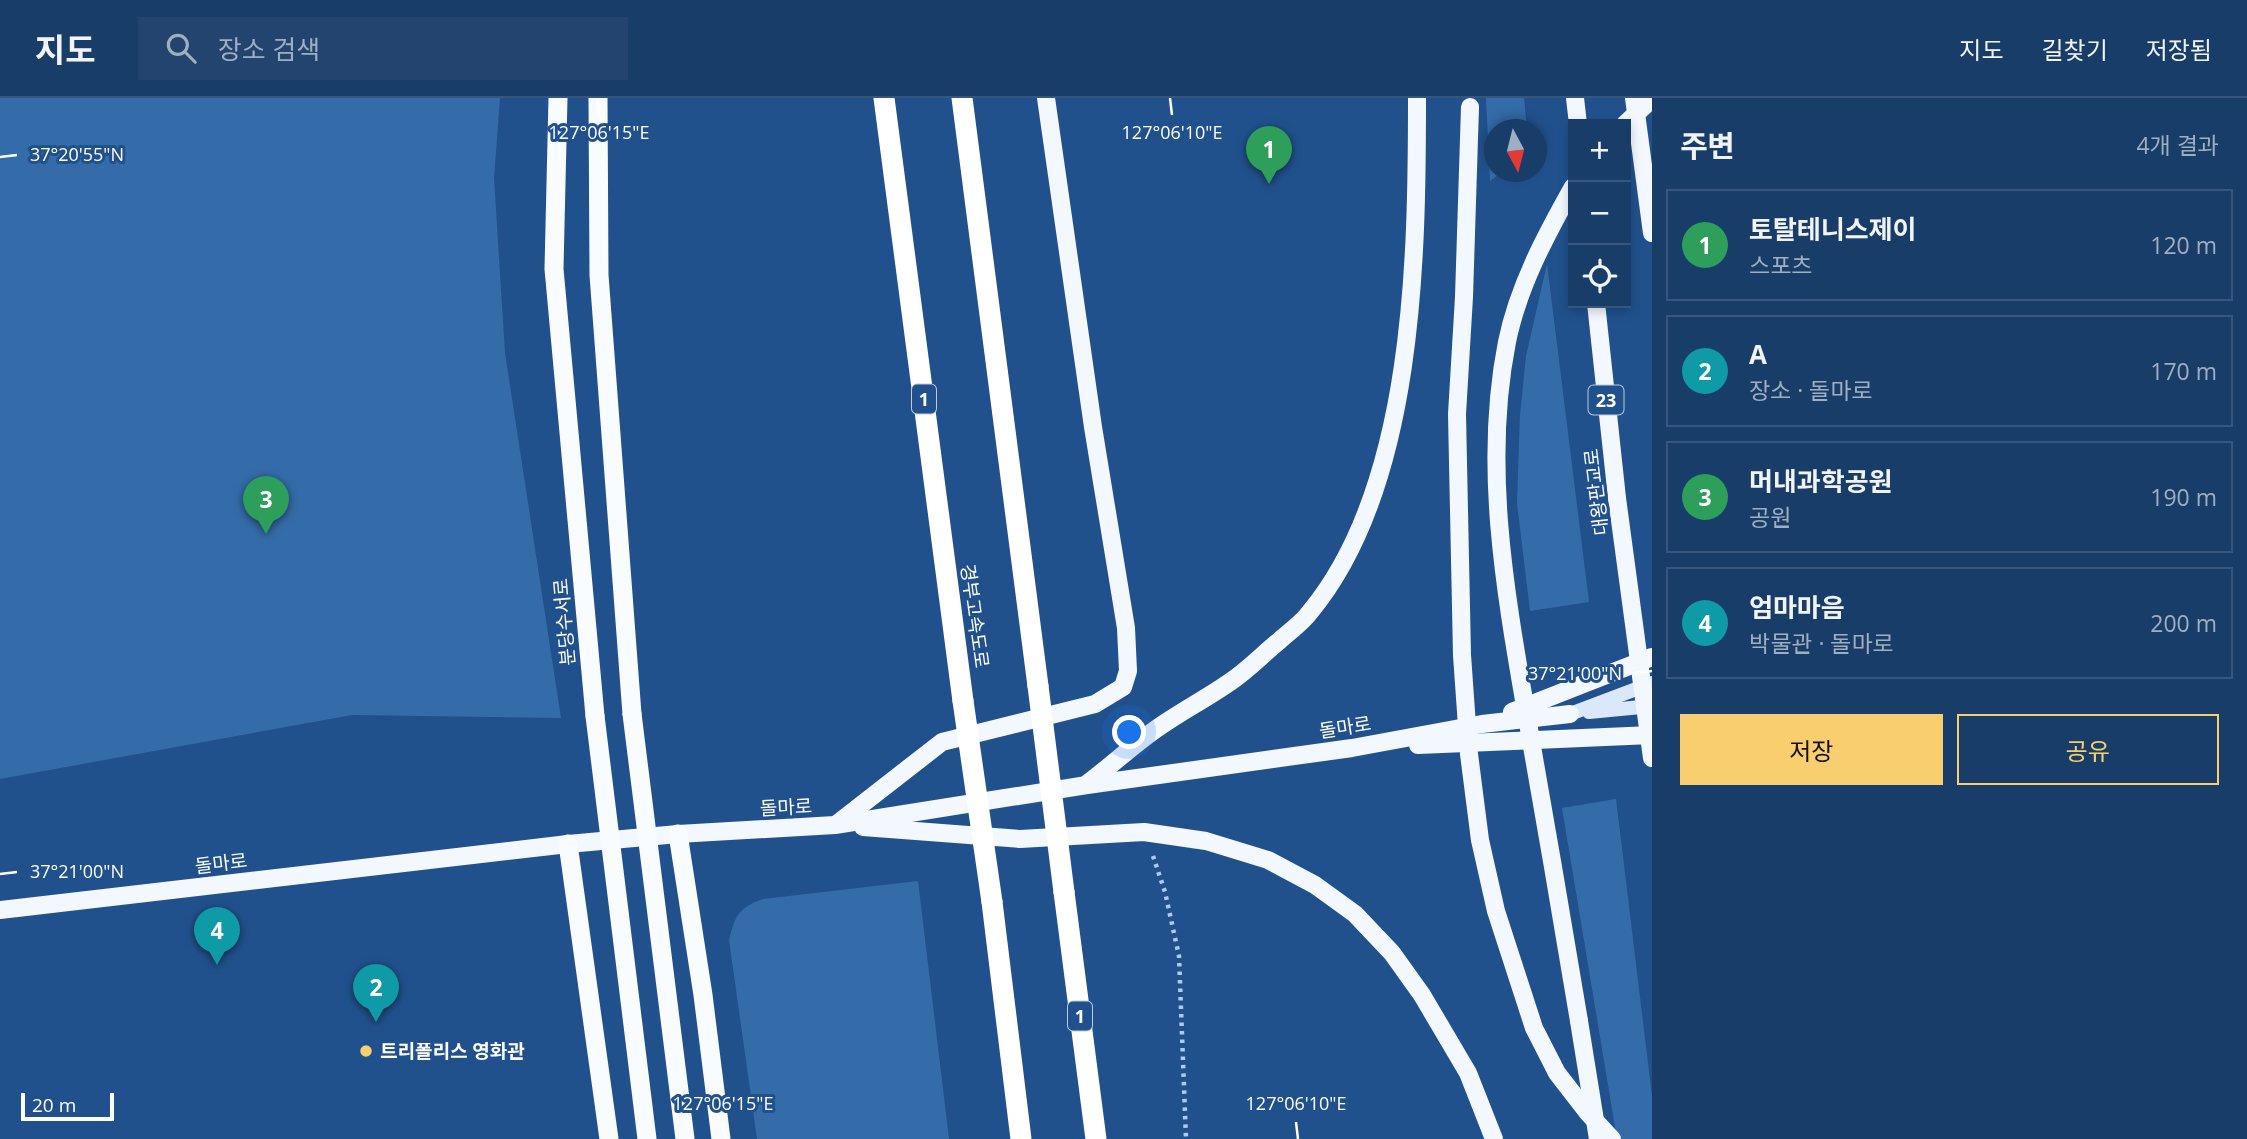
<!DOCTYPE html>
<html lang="ko">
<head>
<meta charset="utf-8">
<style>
	body { margin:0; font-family:"Open Sans","Noto Sans KR",sans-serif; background:#22446f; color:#f1f3f6 }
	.controls { position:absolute; right:21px; top:21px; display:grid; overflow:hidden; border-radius:0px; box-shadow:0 4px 10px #0003 }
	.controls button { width:63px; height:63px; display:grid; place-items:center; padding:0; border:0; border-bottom:2px solid #37567d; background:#193d69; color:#f1f3f6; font:35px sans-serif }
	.compass { position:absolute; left:1484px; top:21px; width:63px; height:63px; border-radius:50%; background:#193d69; box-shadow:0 4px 10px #0003; rotate:173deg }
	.scale { position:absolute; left:21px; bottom:18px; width:93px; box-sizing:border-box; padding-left:7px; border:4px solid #fff; border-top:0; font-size:19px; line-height:24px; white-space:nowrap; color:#fff; -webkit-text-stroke:5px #21518c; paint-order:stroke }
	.you { position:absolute; left:1130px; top:635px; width:24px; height:24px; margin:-18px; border:5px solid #fff; border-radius:50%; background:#1a73e8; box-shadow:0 0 0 10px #1a73e833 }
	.badge { display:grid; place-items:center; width:46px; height:46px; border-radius:50%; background:#f8ce6f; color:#fff; font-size:23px; font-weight:700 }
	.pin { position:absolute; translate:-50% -58px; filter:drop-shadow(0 2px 4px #0008) }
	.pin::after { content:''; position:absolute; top:37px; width:24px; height:21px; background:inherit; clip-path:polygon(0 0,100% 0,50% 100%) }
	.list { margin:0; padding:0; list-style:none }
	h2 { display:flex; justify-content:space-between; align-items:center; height:91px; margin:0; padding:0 28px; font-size:30px }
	h2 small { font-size:23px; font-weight:400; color:#9faec0 }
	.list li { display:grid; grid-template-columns:46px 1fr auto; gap:21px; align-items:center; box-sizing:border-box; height:112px; margin:0 14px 14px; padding:0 14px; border:2px solid #37567d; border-radius:0px }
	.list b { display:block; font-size:26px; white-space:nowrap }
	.list p { margin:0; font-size:23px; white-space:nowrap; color:#9faec0 }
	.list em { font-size:23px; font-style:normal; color:#9faec0 }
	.actions { display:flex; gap:14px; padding:21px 28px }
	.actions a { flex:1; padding:16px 0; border:2px solid #f8ce6f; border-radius:0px; text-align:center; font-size:24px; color:#f8ce6f }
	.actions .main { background:#f8ce6f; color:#111 }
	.icon { flex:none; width:38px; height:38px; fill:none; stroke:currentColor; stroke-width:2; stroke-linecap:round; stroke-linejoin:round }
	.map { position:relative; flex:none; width:1652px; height:1041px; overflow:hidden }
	header { display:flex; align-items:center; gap:42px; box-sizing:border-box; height:98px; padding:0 35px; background:#193d69; border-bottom:2px solid #37567d }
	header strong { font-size:33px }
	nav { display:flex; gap:38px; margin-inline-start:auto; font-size:24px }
	.search { width:490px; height:63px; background:#22446f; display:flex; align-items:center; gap:18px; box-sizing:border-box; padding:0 24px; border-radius:0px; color:#9faec0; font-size:26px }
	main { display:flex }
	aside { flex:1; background:#193d69 }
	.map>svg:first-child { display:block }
</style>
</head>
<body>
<header>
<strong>지도</strong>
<div class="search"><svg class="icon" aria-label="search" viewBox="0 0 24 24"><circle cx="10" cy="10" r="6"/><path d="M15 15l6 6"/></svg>장소 검색</div>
<nav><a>지도</a><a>길찾기</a><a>저장됨</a></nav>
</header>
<main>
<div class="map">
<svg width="1652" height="1041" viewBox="0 0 1652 1041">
	<rect width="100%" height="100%" fill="#21518c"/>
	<g fill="#346ca9">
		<polygon points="0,0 500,0 494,80 505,255 561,620 352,617 0,681"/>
		<polygon points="1486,0 1524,0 1527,31 1494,32 1494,74 1502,74 1490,83"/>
		<polygon points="1547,166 1589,504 1530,513 1517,405 1520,317 1526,258"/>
		<polygon points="1616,701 1652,998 1652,1041 1617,1041 1562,710"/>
		<path d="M 918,783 L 949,1041 L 757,1041 L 729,842 C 735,818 738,810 763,801 Z"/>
	</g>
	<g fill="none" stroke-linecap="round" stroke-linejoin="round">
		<polyline stroke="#aecbeb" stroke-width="4.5" stroke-dasharray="3.5 5" stroke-linecap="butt" points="1153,758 1165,794 1179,858 1186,1041"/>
		<g stroke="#dae8f9" stroke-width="14">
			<polyline points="1589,614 1652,608"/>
			<polyline points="1570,616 1652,585"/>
		</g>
		<g stroke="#f3f8fe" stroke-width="18">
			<polyline points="1575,0 1578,26"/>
			<polyline points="1634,0 1652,135"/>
			<polyline points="1596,205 1617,400"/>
			<polyline points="1512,614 1652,559"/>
			<polyline points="1418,647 1652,637"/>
			<path d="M 1088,685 C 1112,667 1134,646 1159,629 C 1182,613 1207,600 1230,584 C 1248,572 1263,556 1279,543 C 1289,534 1302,525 1310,514 C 1415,387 1417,158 1417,0"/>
			<polyline points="838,725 942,644 1095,606 1123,589 1128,573 1126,530 1093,329 1046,0"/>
			<polyline points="863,729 1020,741 1144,734 1206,743 1268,762 1315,787 1355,816 1392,855 1422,897 1468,975 1494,1041"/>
			<polyline points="0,812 568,746 678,736 835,727 1087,687 1352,650 1482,626 1570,616"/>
			<polyline points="1579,923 1598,1041"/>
		</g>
		<g stroke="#f9fcfe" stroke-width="19">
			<polyline points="558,0 554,171 595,618"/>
			<polyline points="598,0 599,177 632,616"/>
			<polyline points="678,736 703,897 721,1041"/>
			<polyline points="568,746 609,1041"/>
		</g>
		<g stroke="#fff" stroke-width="21">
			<polyline points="884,0 963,603"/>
			<polyline points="962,0 1038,588"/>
			<polyline points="1064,794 1096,1041"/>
			<polyline points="992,804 1021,1041"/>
		</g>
		<g stroke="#f3f8fe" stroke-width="18">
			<polyline points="1470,9 1464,199 1457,316 1462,557 1469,656 1480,742 1496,813 1534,930 1557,975 1588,1015 1612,1041"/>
			<polyline points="1625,26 1652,1"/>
			<path d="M 1573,89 C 1546,137 1518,189 1507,244 C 1481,374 1508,508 1530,637 C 1547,732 1563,828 1579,923"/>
			<polyline points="1617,400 1652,660"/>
		</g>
		<g stroke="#f9fcfe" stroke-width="19">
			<polyline points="632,616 685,1041"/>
			<polyline points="595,618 647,1041"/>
		</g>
		<g stroke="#fff" stroke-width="21">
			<polyline points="1038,588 1064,794"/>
			<polyline points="963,603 992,804"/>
		</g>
	</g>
	<path fill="none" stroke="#fff" stroke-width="2.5" d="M 597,0 L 599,17M 1170,0 L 1172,17M 0,59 L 17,57M 1635,575 L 1652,573M 0,776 L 17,774M 723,1024 L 725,1041M 1296,1024 L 1298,1041"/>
	<circle fill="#f8ce6f" stroke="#21518c" stroke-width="2.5" cx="366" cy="953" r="7"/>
	<g text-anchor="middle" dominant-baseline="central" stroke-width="6" stroke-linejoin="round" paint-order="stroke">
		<g fill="#21518c" stroke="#bccbdc" stroke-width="2">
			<rect x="912" y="286.5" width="24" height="29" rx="5"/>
			<rect x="1588.5" y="287.5" width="35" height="29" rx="5"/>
			<rect x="1068" y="903.5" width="24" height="29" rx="5"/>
		</g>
		<g font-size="18" font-weight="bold" fill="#fff">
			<text x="924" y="301">1</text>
			<text x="1606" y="302">23</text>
			<text x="1080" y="918">1</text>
		</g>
		<g font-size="19" fill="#fff" stroke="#21518c">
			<text transform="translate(1596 394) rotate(-97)">대왕판교로</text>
			<text transform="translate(975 518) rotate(82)">경부고속도로</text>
			<text transform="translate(564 524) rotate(-95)">분당수서로</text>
			<text transform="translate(1345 629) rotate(-9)">돌마로</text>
			<text transform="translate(786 709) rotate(-3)">돌마로</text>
			<text transform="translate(221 765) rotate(-7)">돌마로</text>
		</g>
		<g font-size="19" font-weight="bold" fill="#fff" stroke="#21518c" text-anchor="start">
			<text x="380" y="953">트리폴리스 영화관</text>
		</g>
	</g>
	<g font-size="18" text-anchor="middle" fill="#fff" stroke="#21518c" stroke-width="6" stroke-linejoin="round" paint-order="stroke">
		<text x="599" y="41">127°06'15"E</text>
		<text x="1172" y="41">127°06'10"E</text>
		<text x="77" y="63">37°20'55"N</text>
		<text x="1575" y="582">37°21'00"N</text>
		<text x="77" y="780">37°21'00"N</text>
		<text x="723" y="1012">127°06'15"E</text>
		<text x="1296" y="1012">127°06'10"E</text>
	</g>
</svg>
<div class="controls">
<button>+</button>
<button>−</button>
<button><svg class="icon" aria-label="locate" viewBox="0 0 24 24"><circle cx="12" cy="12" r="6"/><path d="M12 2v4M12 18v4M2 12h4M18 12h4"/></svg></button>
</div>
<svg class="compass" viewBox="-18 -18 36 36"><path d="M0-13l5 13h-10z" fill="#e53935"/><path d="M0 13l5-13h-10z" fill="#9faec0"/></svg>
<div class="scale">20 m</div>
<div class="you"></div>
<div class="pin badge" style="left:1269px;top:86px;background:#2e9e5b">1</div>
<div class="pin badge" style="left:376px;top:924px;background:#0f9aa8">2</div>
<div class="pin badge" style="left:266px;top:436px;background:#2e9e5b">3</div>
<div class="pin badge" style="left:217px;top:867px;background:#0f9aa8">4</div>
</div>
<aside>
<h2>주변<small>4개 결과</small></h2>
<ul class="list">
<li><span class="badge" style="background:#2e9e5b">1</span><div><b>토탈테니스제이</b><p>스포츠</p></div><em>120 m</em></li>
<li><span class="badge" style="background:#0f9aa8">2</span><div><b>A</b><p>장소 · 돌마로</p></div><em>170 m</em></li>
<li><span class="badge" style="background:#2e9e5b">3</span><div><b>머내과학공원</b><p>공원</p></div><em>190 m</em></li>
<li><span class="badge" style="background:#0f9aa8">4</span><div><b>엄마마음</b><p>박물관 · 돌마로</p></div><em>200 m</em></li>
</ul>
<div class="actions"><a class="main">저장</a><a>공유</a></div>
</aside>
</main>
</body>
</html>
